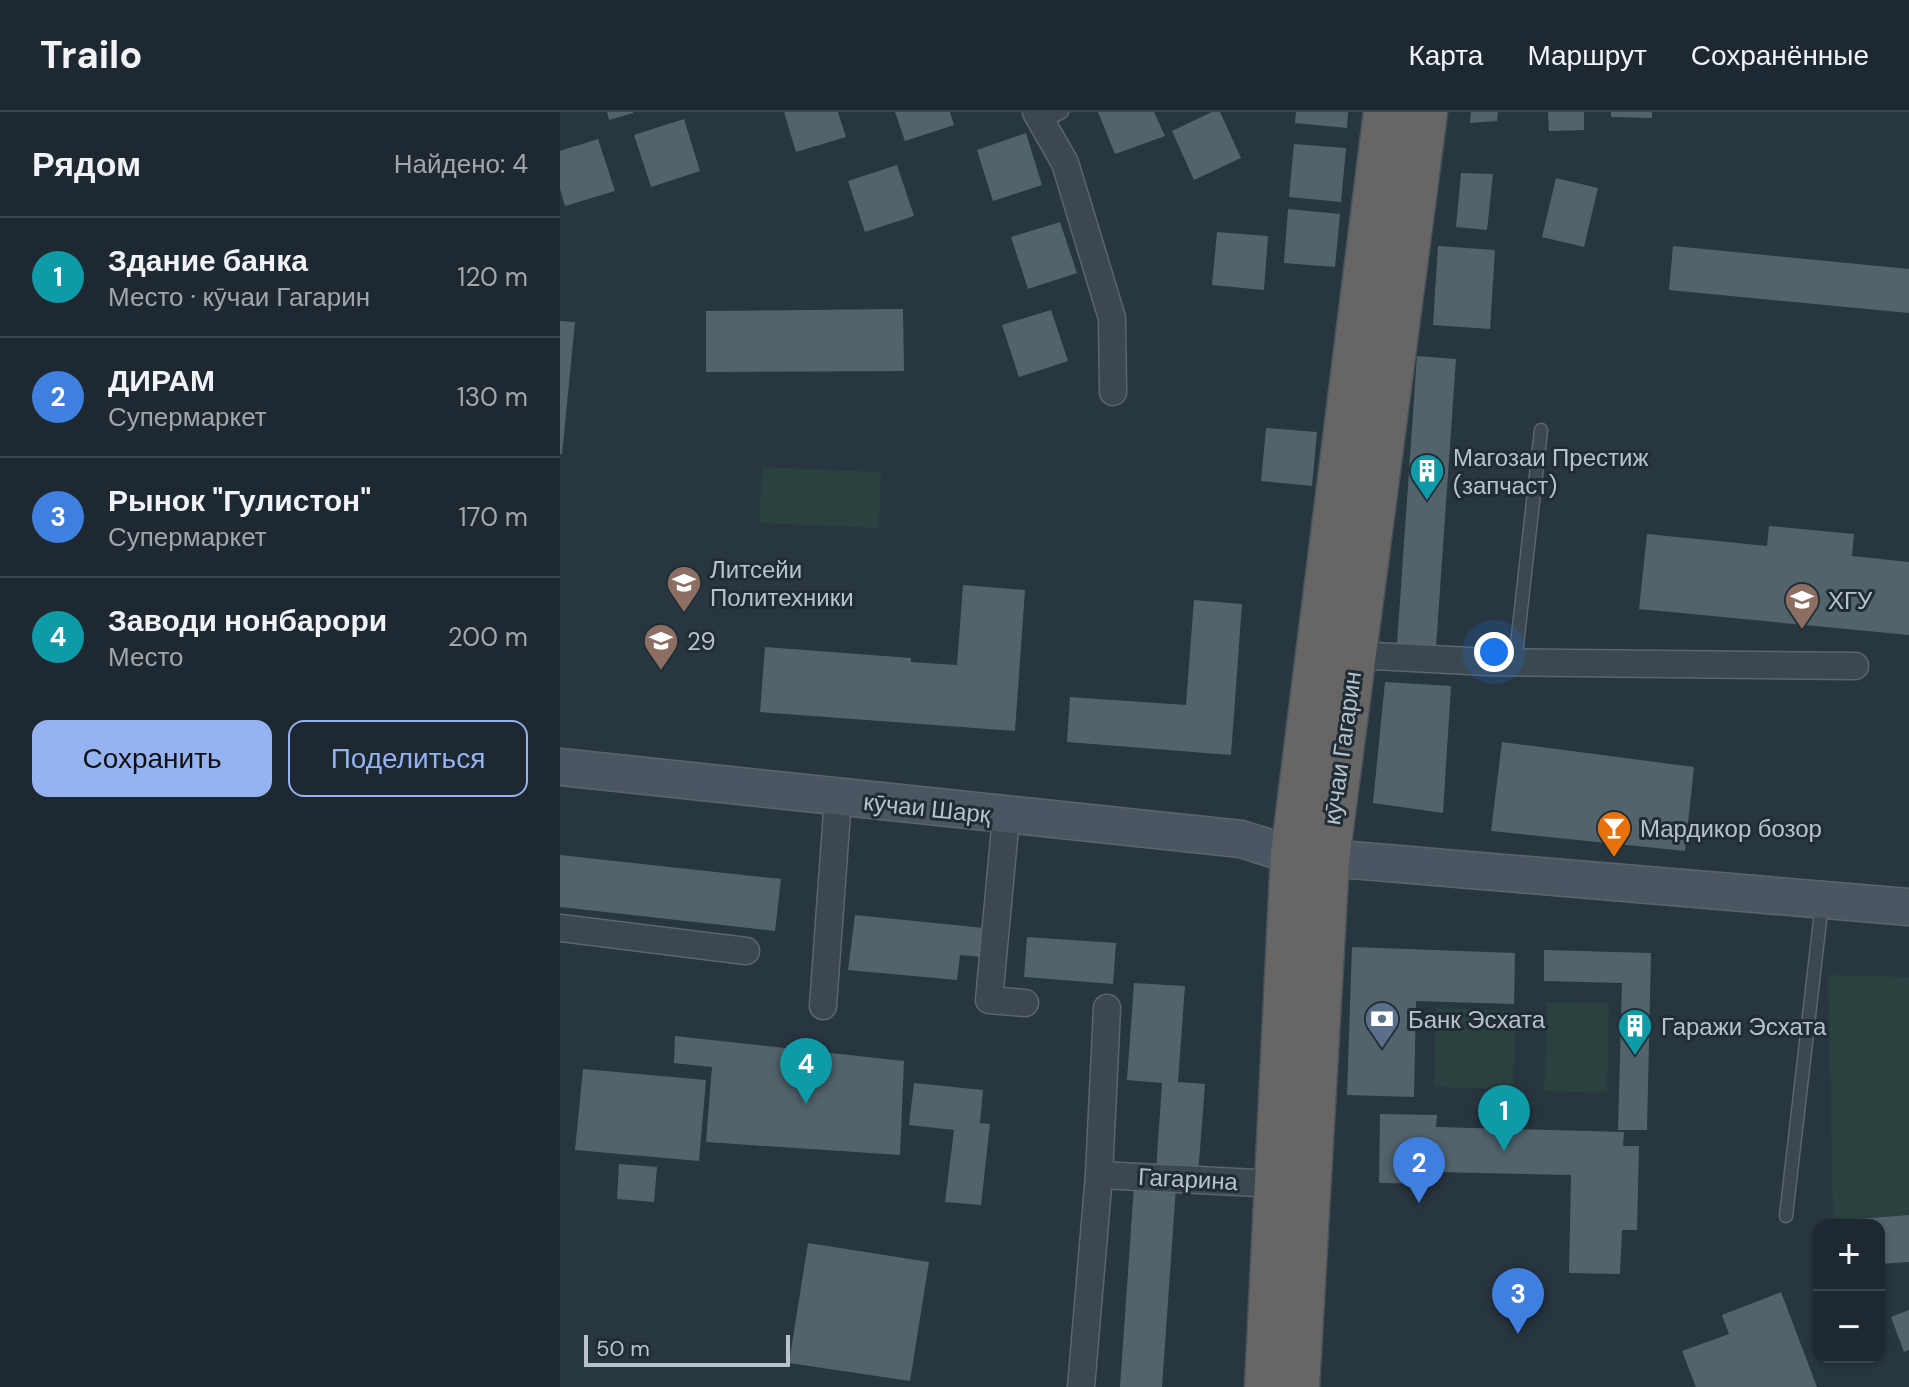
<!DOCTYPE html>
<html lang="ru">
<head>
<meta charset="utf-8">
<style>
	body { margin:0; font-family:"DM Sans",sans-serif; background:#2b343c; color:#f1f3f6 }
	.controls { position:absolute; right:24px; bottom:24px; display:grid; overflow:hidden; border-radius:16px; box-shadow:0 2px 6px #0004 }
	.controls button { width:72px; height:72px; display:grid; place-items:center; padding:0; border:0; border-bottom:2px solid #3c444c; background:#1e2830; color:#f1f3f6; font:40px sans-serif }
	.scale { position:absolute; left:24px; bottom:20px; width:206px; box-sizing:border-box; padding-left:8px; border:4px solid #b9c2ca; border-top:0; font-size:22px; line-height:28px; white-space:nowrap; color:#b9c2ca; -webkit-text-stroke:6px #212d35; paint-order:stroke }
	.you { position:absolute; left:934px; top:540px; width:28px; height:28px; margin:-20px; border:6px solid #fff; border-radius:50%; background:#1a73e8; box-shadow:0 0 0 12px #1a73e833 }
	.badge { display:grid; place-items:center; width:52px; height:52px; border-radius:50%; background:#95b2f1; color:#fff; font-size:26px; font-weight:700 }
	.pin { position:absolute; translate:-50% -66px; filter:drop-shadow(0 2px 4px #0008) }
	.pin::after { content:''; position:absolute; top:42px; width:28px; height:24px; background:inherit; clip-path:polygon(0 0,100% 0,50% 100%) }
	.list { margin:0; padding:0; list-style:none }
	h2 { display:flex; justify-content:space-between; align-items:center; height:104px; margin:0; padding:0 32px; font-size:34px }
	h2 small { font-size:26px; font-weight:400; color:#a1a6ab }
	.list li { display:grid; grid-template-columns:52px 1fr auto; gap:24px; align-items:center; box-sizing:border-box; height:120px; padding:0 32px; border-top:2px solid #3c444c }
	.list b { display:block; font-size:30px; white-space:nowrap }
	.list p { margin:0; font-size:26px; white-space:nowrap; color:#a1a6ab }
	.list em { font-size:26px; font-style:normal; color:#a1a6ab }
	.actions { display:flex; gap:16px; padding:24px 32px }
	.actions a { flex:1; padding:18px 0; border:2px solid #95b2f1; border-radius:16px; text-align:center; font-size:28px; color:#95b2f1 }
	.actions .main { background:#95b2f1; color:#111 }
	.map { position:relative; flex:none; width:1349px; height:1275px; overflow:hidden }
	header { display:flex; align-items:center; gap:48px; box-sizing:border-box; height:112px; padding:0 40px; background:#1e2830; border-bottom:2px solid #3c444c }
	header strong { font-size:38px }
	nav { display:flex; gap:44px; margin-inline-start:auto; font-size:28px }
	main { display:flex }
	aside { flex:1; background:#1e2830 }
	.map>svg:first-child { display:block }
</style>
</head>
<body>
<header>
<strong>Trailo</strong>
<nav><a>Карта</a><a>Маршрут</a><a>Сохранённые</a></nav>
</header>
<main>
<aside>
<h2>Рядом<small>Найдено: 4</small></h2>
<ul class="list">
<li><span class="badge" style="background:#0f9aa8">1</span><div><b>Здание банка</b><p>Место · кӯчаи Гагарин</p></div><em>120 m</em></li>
<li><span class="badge" style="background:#3f7fe0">2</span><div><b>ДИРАМ</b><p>Супермаркет</p></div><em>130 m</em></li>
<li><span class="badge" style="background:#3f7fe0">3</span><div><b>Рынок &quot;Гулистон&quot;</b><p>Супермаркет</p></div><em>170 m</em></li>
<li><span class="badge" style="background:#0f9aa8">4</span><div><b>Заводи нонбарори</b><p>Место</p></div><em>200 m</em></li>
</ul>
<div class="actions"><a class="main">Сохранить</a><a>Поделиться</a></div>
</aside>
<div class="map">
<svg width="1349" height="1275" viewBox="0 0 1349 1275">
	<rect width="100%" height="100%" fill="#283640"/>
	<g fill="#2a413f">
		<polygon points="202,355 321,360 319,416 199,411"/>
		<polygon points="1268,863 1349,865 1349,1103 1273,1109"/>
		<polygon points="987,890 1049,891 1047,981 984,979"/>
		<polygon points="876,896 956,899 953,977 874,975"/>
	</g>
	<g fill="#53636c">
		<polygon points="47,0 73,0 73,1 49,8"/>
		<polygon points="224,0 278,0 286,25 236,40"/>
		<polygon points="335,0 390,0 394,13 345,29"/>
		<polygon points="538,0 594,0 605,24 555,42"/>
		<polygon points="652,0 660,0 681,46 634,68 612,19"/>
		<polygon points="736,0 788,0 787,16 735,11"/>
		<polygon points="911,0 938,0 937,9 910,11"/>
		<polygon points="988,0 1024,0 1024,18 989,19"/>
		<polygon points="1051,0 1092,0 1092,6 1051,5"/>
		<polygon points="124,7 140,59 91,75 74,23"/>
		<polygon points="466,21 482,73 433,89 417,38"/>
		<polygon points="38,27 55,79 5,94 0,77 0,39"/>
		<polygon points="734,32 786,36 781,90 729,85"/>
		<polygon points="337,53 354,104 305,120 288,69"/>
		<polygon points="901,61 933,62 927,118 896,115"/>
		<polygon points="996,66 1038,76 1024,135 982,125"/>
		<polygon points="728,97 780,102 775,155 724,151"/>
		<polygon points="500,110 517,161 468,177 451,125"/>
		<polygon points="657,120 708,124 704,178 652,173"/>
		<polygon points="878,134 935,138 930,217 873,213"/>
		<polygon points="1113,134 1349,157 1349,201 1109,178"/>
		<polygon points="343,197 344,259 146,260 146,199"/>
		<polygon points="491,198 508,249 459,265 442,213"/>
		<polygon points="0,209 15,210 2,342 0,342"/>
		<polygon points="857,244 896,247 876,535 837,532"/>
		<polygon points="706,316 757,320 752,374 701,369"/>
		<polygon points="1209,414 1294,422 1292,444 1349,450 1349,523 1079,497 1087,422 1207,434"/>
		<polygon points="403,473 465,478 455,619 200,600 205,535 351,546 351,550 397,553"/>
		<polygon points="634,488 682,492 671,643 507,630 510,585 626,593"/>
		<polygon points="825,570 891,574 883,701 813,691"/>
		<polygon points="942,630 1134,655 1125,739 931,719"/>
		<polygon points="0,743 221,767 215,819 0,795"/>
		<polygon points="295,803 424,816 421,845 400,843 397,868 288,858"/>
		<polygon points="467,825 556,831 553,872 464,865"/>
		<polygon points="792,835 955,841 954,892 856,889 854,985 787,983"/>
		<polygon points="984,838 1091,841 1087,1018 1058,1018 1062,871 984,869"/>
		<polygon points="574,871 625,874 618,970 645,972 638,1063 596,1059 602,971 567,968"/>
		<polygon points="115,924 344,949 340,1043 146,1030 152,955 114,951"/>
		<polygon points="23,957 146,968 139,1049 15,1038"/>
		<polygon points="354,971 423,978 420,1011 430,1012 421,1093 385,1090 394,1018 349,1013"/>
		<polygon points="820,1002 877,1003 876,1015 1064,1020 1063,1034 1079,1034 1077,1118 1062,1118 1060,1162 1009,1161 1011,1063 875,1060 875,1072 819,1071"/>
		<polygon points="59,1052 97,1055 94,1090 57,1087"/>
		<polygon points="574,1074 616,1075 602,1275 560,1275"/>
		<polygon points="1349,1103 1349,1150 1319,1152 1319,1113 1273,1113 1273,1109"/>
		<polygon points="248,1131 369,1150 350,1269 229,1251"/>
		<polygon points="1221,1180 1257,1275 1136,1275 1122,1239 1169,1222 1162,1203"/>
		<polygon points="1349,1198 1349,1238 1344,1240 1331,1205"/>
	</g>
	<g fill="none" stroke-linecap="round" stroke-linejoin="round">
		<defs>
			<g id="service">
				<polyline points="482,10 502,0"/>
				<polyline points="955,551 981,318"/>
				<polyline points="1226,1104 1262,791"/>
			</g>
			<g id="minor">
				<polyline points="476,0 505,51 552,206 553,280"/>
				<polyline points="795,543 929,550 1295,554"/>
				<polyline points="446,705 429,888 465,891"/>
				<polyline points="0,816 186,839"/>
				<polyline points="263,894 278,686"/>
				<polyline points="539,1063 718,1072"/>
				<polyline points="521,1275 539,1063 547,896"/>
			</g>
			<polyline id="secondary" points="0,655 681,727 732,743 1349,795"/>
			<g id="trunk">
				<polyline points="706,1275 732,743 825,0"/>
				<polyline points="738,1275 768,746 866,0"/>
			</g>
		</defs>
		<use href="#service" stroke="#5a656d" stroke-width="15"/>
		<use href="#minor" stroke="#5a656d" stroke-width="29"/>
		<use href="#secondary" stroke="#5a656d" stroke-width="39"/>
		<use href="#trunk" stroke="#47525a" stroke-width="45"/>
		<use href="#service" stroke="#3c4850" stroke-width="12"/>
		<use href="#minor" stroke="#3c4850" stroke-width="26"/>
		<use href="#secondary" stroke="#4a5762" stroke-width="36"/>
		<use href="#trunk" stroke="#686664" stroke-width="42"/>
	</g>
	<defs>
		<symbol id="building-pin" viewBox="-11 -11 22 30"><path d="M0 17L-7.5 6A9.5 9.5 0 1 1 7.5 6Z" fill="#0f9aa8" stroke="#212d35"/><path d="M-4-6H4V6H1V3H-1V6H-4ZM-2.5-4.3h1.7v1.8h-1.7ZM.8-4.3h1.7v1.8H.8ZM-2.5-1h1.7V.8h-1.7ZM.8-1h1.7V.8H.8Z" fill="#fff"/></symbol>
		<symbol id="university-pin" viewBox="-11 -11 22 30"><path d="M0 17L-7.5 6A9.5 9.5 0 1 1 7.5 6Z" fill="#8d6e63" stroke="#212d35"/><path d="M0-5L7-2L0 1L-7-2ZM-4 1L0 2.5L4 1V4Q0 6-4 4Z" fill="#fff"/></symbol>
		<symbol id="bar-pin" viewBox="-11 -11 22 30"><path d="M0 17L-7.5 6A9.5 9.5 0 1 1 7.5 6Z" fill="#e8710a" stroke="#212d35"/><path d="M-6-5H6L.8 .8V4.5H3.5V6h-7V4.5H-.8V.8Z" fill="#fff"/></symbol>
		<symbol id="bank-pin" viewBox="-11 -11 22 30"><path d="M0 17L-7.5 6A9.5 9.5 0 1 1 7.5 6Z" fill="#5c6f8a" stroke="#212d35"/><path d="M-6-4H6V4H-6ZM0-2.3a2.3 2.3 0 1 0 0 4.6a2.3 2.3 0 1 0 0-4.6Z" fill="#fff"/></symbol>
	</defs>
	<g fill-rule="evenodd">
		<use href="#building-pin" x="847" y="339" width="40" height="54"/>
		<use href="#university-pin" x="104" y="451" width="40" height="54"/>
		<use href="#university-pin" x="1222" y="468" width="40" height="54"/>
		<use href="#university-pin" x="81" y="509" width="40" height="54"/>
		<use href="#bar-pin" x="1034" y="696" width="40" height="54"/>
		<use href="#bank-pin" x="802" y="887" width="40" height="54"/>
		<use href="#building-pin" x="1055" y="894" width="40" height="54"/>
	</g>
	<g text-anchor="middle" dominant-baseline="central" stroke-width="6" stroke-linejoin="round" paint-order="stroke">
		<g font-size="24" fill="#b9c2ca" stroke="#212d35" text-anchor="start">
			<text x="893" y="345">Магозаи Престиж<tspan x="893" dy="28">(запчаст)</tspan></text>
			<text x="150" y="457">Литсейи<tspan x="150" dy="28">Политехники</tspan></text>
			<text x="1268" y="488">ХГУ</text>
			<text x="127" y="529">29</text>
			<text x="1080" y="716">Мардикор бозор</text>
			<text x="848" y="907">Банк Эсхата</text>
			<text x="1101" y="914">Гаражи Эсхата</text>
		</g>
		<g font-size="24" fill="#b9c2ca" stroke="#212d35">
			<text transform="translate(782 636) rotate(-82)">кӯчаи Гагарин</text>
			<text transform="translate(367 696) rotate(6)">кӯчаи Шарқ</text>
			<text transform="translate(628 1067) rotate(3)">Гагарина</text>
		</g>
	</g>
</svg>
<div class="controls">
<button>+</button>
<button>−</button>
</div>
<div class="scale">50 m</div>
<div class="you"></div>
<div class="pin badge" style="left:944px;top:1039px;background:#0f9aa8">1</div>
<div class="pin badge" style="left:859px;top:1091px;background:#3f7fe0">2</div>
<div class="pin badge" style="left:958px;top:1222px;background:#3f7fe0">3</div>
<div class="pin badge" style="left:246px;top:992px;background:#0f9aa8">4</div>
</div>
</main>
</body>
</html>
